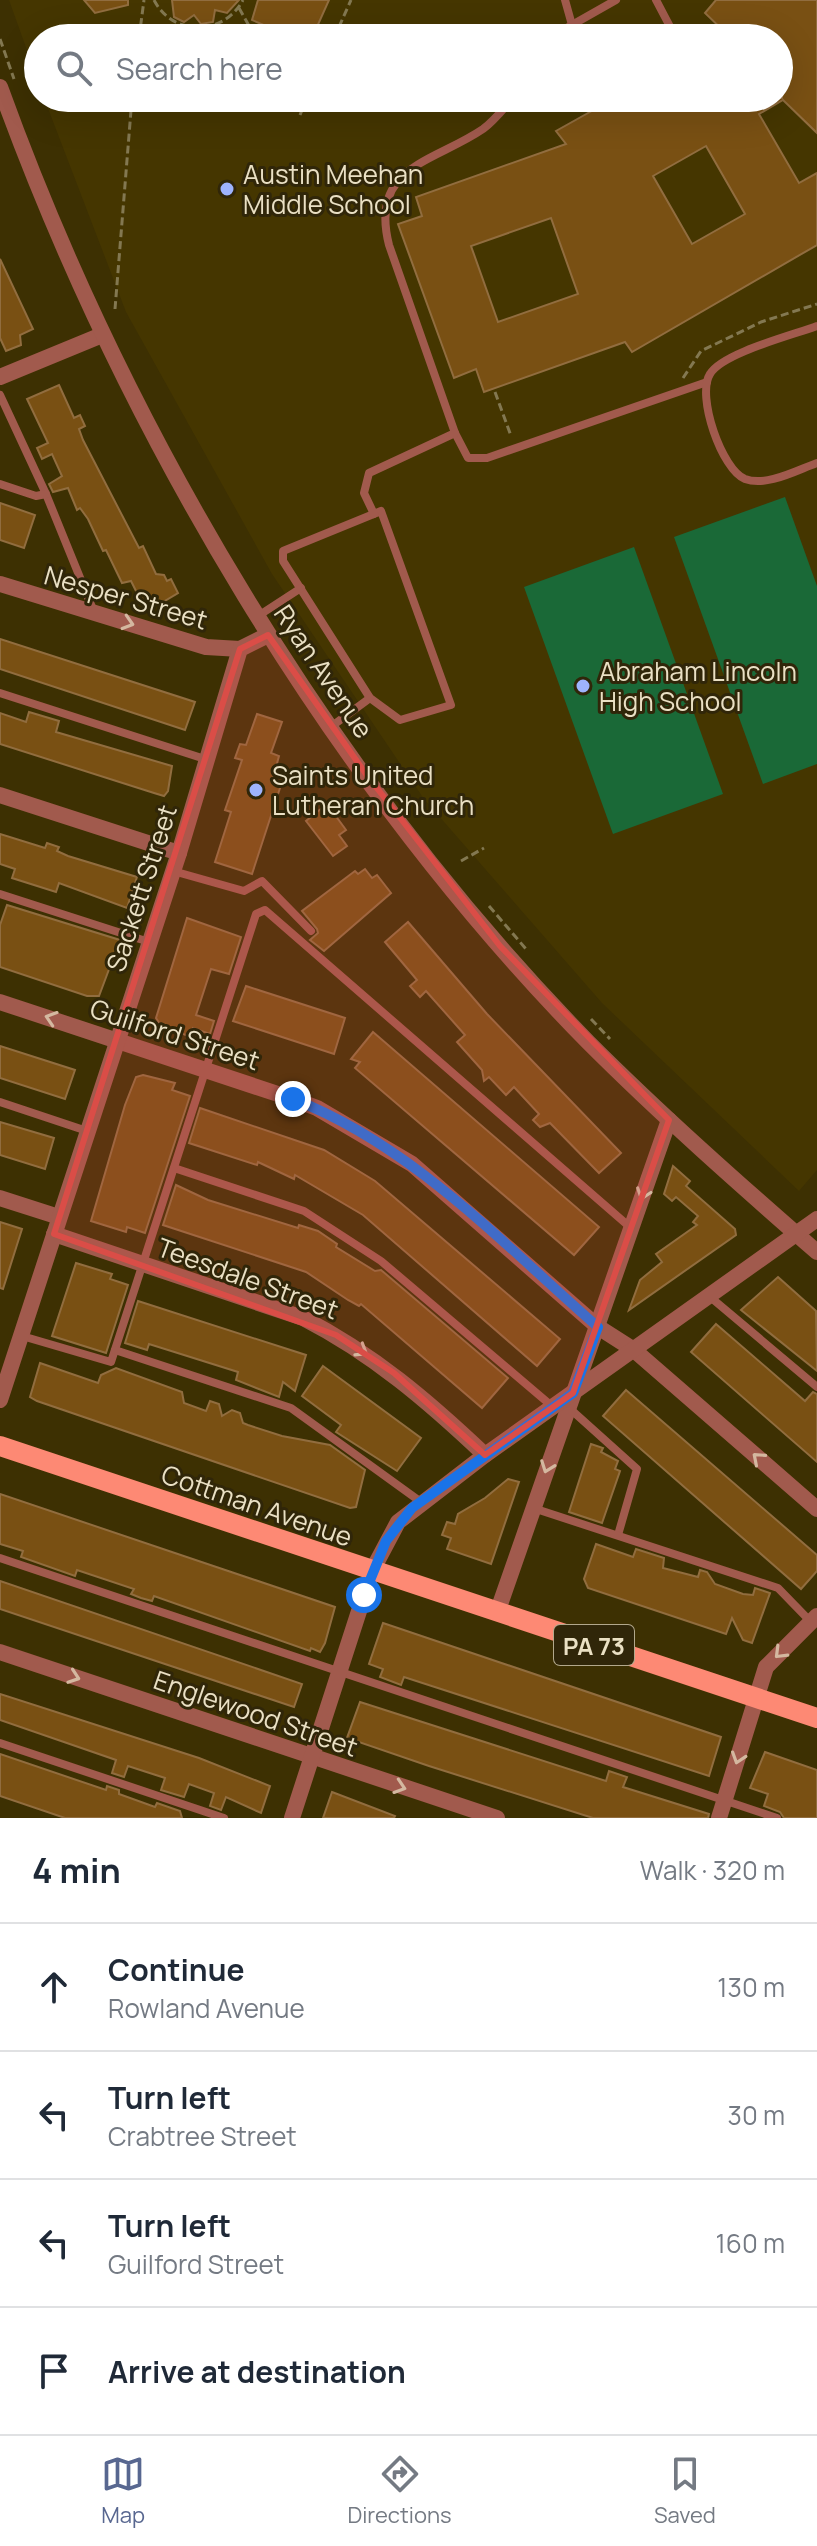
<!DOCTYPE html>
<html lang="en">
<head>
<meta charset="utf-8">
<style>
	body { margin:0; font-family:Manrope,sans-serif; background:#f2f2f3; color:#1f2937 }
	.stop { position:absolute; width:24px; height:24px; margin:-18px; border:6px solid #1a73e8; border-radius:50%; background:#fff }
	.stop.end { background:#1a73e8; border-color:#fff; box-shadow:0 2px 8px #0008 }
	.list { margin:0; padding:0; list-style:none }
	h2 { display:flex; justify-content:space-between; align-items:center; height:104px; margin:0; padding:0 32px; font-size:34px }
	h2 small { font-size:26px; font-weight:400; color:#747a83 }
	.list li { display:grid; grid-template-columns:52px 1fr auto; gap:24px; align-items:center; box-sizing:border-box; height:128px; padding:0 32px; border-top:2px solid #e0e1e3 }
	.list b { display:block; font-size:30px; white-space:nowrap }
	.list p { margin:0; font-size:26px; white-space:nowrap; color:#747a83 }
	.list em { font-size:26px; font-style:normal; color:#747a83 }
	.icon { flex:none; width:44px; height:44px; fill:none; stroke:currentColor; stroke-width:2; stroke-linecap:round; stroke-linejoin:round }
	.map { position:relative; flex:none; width:817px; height:1818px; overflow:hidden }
	.search { position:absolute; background:#fff; box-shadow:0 8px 32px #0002; left:24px; right:24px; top:24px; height:88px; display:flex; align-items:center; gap:20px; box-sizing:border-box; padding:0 28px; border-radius:44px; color:#747a83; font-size:30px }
	.sheet { height:616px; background:#fff }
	nav { display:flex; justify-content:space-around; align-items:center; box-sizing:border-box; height:112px; border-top:2px solid #e0e1e3; background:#fff; font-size:22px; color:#747a83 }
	nav a { display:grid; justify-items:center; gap:4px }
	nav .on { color:#586790 }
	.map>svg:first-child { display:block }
</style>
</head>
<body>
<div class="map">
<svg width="817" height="1818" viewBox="0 0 817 1818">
	<rect width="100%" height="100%" fill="#3d3002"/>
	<polygon fill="#453600" points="9,0 817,0 817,1170 799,1191 602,1003 424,799 272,574 126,312 44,98 779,98 779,38 38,38 38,81"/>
	<g fill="#1a6937">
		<polygon points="785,497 817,586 817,764 763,784 674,537"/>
		<polygon points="634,547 723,794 613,834 524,587"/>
	</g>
	<g fill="#795013" stroke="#916d3f" stroke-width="2" fill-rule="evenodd">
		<polygon points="84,0 128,0 128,5 95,13"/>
		<polygon points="172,0 239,0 227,13 215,10 213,22 201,24 194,15 184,22 174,17"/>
		<polygon points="258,0 329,0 312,38 294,38 252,20"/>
		<path d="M 716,0 L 817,0 L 817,133 L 783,100 L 759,114 L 799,183 L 817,173 L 817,245 L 632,352 L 625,342 L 484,392 L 476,369 L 454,378 L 398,224 L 422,216 L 416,197 L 566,144 L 556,131 L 615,98 L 782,98 L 779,38 L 731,38 L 705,13 ZM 706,146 L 745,214 L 692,244 L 653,176 ZM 551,218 L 578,294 L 498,322 L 471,246 Z"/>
		<polygon points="0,259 33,329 20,335 21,345 6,351 0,338"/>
		<polygon points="59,385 74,418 80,415 85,426 79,429 83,440 139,548 143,546 156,574 164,575 167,581 171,579 178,593 158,605 140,599 131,581 122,583 106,550 103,551 88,519 80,508 77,510 68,488 53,492 49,484 62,476 52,454 42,459 37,448 48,443 27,399"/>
		<polygon points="0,503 35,515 24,548 0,540"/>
		<polygon points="0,639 195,702 185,730 0,669"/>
		<polygon points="29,712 59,721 56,732 172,766 168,791 164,796 154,793 0,744 0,713 26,722"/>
		<polygon points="257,714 282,722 271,753 279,756 272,782 281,785 252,874 215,862 231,812 225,810 242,760 235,758 240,744 246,745"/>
		<polygon points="327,804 346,830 339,835 347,846 333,856 306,821"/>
		<polygon points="0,834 45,848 47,843 59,847 57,851 68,856 137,877 127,908 59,883 56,892 12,878 15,869 0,864"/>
		<polygon points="365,869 372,878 377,875 391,893 324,951 310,940 318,933 317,929 302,911 355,871 358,874"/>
		<polygon points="7,905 120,940 99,996 87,996 0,967 0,925"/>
		<polygon points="187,918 241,937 229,974 211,969 196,1015 214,1021 210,1034 193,1028 190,1037 160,1024 156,1018"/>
		<polygon points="408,922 487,1014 621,1153 599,1173 550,1123 540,1127 533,1120 539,1114 514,1087 506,1095 489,1077 484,1081 482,1070 457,1042 465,1035 426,991 420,997 410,986 417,980 385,942"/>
		<polygon points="246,986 345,1018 334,1054 233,1021"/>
		<polygon points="373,1032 599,1227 574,1255 355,1068 360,1062 351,1059"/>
		<polygon points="0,1046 75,1070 65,1099 0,1078"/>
		<polygon points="143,1075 175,1083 172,1090 190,1096 145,1233 127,1227 126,1232 91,1221 125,1105 136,1077"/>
		<polygon points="200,1108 324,1150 375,1181 560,1339 537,1366 363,1215 295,1175 294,1179 258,1162 257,1165 189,1143"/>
		<polygon points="0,1122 54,1138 45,1169 0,1155"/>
		<polygon points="673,1166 690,1181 686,1186 735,1229 736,1235 629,1310 640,1280 662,1262 656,1254 697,1225 693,1222 698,1216 676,1197 672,1201 664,1194"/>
		<polygon points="176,1185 208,1200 298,1228 299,1225 318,1231 337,1244 336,1247 375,1271 381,1270 508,1378 482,1408 361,1304 359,1306 348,1300 306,1272 163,1225"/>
		<polygon points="0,1222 22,1229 3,1289 0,1288"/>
		<polygon points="76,1263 112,1274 110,1279 128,1285 106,1353 52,1336"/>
		<polygon points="778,1277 816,1311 817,1371 741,1310"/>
		<polygon points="138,1301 306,1355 295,1391 283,1382 279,1397 236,1380 238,1372 149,1344 147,1350 125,1343"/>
		<polygon points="716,1324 805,1401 813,1392 817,1394 817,1462 691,1352"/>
		<polygon points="40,1363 98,1383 101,1375 116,1368 182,1392 184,1403 206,1411 210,1401 219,1404 222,1416 232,1410 240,1413 243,1423 248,1425 282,1436 330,1445 365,1470 356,1507 350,1508 37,1401 30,1397"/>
		<polygon points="323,1366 421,1438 397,1471 336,1432 341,1425 302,1396"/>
		<polygon points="626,1390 817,1555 817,1571 801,1589 603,1416"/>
		<polygon points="591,1444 603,1448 601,1452 618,1461 615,1469 620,1471 602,1523 569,1512"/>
		<polygon points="508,1479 519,1482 491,1564 447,1549 451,1538 442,1535 447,1522 455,1524 458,1514 485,1498"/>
		<polygon points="0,1494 335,1607 325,1643 320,1652 311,1648 310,1651 154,1596 152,1601 141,1598 131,1594 134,1589 77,1570 75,1576 21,1557 23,1551 0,1544"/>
		<polygon points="596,1544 633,1557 636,1549 664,1558 663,1568 698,1577 700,1570 707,1572 715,1584 743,1594 753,1595 755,1588 770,1593 752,1643 743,1640 732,1618 726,1634 588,1588 584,1579"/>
		<polygon points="0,1581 302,1684 294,1707 0,1609"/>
		<polygon points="383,1623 721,1737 709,1776 404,1677 401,1685 380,1677 383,1669 369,1664"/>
		<polygon points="0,1694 199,1758 270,1786 261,1813 226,1797 221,1810 210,1806 214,1793 189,1784 184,1797 161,1790 165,1778 128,1766 124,1777 112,1773 116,1760 0,1720"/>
		<polygon points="360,1702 606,1781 609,1771 627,1777 623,1787 709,1814 708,1818 593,1818 429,1766 347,1738"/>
		<polygon points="765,1752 817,1770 817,1818 784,1818 780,1812 764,1806 768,1794 750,1788"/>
		<polygon points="0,1754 106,1790 107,1786 119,1790 119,1794 155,1807 157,1803 180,1811 182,1818 65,1818 0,1796"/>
		<polygon points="332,1792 395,1816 394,1818 323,1818"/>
	</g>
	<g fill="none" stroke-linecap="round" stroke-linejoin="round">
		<g stroke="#837851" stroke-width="3" stroke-dasharray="8 4" stroke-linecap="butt">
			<path d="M 154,0 C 173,37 224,36 243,0"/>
			<polyline points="239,8 256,38"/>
			<polyline points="217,24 249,38"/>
			<polyline points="139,38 144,0"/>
			<polyline points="177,38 200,30"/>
			<polyline points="334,38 351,0"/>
			<polyline points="0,39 14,79"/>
			<polyline points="300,115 307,98"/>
			<polyline points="115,309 132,98"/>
			<polyline points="683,378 701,351 761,322 817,304"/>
			<polyline points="495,392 511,436"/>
			<polyline points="461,861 484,848"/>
			<polyline points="489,906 526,949"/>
			<polyline points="591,1019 610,1039"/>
		</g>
		<g stroke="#a15a4d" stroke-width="8">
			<polyline points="565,0 572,25"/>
			<polyline points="656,0 676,38"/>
			<polyline points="549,38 616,0"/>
			<path d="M 513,98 C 504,108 494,121 483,129 C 433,163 369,166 389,245 L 455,433 L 468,458 L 487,458 L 707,382"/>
			<path d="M 817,326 C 793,335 722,353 710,374 C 696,396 722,470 745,479 C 767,487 797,470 817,463"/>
			<polyline points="0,395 46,494 94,612"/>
			<polyline points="0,484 36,496 46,494"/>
			<polygon points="381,511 451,705 400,720 370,698 283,561 283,551"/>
			<polyline points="374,514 364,493 369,473 455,433"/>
			<polyline points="258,616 301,588"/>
			<polyline points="0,693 208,760"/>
			<polyline points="332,726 370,698"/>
			<polyline points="173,871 244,891 262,881 311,931"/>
			<polyline points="0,894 149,942"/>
			<polyline points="0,1102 87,1131"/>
			<polyline points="174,1168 304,1211 381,1261 553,1407"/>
			<polyline points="709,1296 817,1387"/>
			<polyline points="22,1336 111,1362 256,914 265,910 631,1228"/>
			<polyline points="115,1350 291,1408 421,1502"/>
			<polyline points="568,1407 637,1469 618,1535"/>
			<polyline points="533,1508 778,1588 811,1622"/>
			<polyline points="0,1558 777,1818"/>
			<polyline points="0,1743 224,1818"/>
		</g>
		<g stroke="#a15a4d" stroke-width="16">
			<polyline points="0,377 102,335"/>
			<polyline points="0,584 206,647 240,649"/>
			<polyline points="0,795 179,853"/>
			<polyline points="0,1002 293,1099 317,1108 412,1164 598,1327 634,1350 817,1509"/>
			<polyline points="0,1198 59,1217"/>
			<path d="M 54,1234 L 303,1318 C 373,1354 428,1401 485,1455"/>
			<polyline points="0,1400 179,853 240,649 268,635"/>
			<polyline points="497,1613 669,1120"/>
			<polyline points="0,1652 497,1818"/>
			<polyline points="719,1818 766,1667 817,1616"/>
		</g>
		<g stroke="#a15a4d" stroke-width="16">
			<path d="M 0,87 C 124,430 332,781 588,1042 C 661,1115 739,1184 817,1252"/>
			<polyline points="292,1818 372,1571 398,1522 485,1455 817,1219"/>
		</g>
		<polyline stroke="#fd8974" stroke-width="20" points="0,1446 817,1718"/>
	</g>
	<defs><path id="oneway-chevron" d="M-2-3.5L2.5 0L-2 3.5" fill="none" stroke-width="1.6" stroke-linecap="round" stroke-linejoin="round" transform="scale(2)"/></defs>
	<g stroke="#d4b8a0">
		<use href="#oneway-chevron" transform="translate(128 623) rotate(17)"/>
		<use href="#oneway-chevron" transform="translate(51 1018) rotate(-162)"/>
		<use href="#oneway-chevron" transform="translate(643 1194) rotate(109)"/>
		<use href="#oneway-chevron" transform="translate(362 1351) rotate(32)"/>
		<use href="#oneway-chevron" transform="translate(758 1458) rotate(-139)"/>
		<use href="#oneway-chevron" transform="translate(547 1467) rotate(110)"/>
		<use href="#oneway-chevron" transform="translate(780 1653) rotate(135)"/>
		<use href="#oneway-chevron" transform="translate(74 1677) rotate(19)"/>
		<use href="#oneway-chevron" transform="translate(738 1758) rotate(108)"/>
		<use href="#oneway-chevron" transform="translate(400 1787) rotate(18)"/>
	</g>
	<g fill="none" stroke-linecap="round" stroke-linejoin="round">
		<path stroke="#1a73e8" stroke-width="10" d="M 293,1099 C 412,1145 503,1244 598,1327 L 573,1393 L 412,1508 L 386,1541 L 364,1595"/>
	</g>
	<path fill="#da4d47" fill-opacity="0.2" stroke="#da4d47" stroke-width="6" stroke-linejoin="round" d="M 268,635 L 366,774 L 500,946 L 669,1120 L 573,1393 L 485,1455 L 394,1373 L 336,1335 L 54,1234 L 240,649 Z"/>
	<g fill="#9eb3fd" stroke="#302609" stroke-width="3">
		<circle cx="227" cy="189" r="8"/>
		<circle cx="583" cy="686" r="8"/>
		<circle cx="256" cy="790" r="8"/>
	</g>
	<g text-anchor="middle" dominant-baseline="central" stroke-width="6" stroke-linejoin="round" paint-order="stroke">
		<rect fill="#302609" stroke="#b2a88c" stroke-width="2" x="554" y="1625" width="80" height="40" rx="6"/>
		<g font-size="24" font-weight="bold" fill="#eae0c4">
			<text x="594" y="1645">PA 73</text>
		</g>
		<g font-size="26" fill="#eae0c4" stroke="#302609" text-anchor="start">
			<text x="243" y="174">Austin Meehan<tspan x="243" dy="30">Middle School</tspan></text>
			<text x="599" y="671">Abraham Lincoln<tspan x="599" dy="30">High School</tspan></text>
			<text x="272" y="775">Saints United<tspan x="272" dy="30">Lutheran Church</tspan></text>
		</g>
		<g font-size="26" fill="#eae0c4" stroke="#302609">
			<text transform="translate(126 597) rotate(16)">Nesper Street</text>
			<text transform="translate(324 671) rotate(56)">Ryan Avenue</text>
			<text transform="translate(141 888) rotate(-72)">Sackett Street</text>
			<text transform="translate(175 1034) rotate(18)">Guilford Street</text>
			<text transform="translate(248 1278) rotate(20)">Teesdale Street</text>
			<text transform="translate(257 1505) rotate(19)">Cottman Avenue</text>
			<text transform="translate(256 1713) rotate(19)">Englewood Street</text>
		</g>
	</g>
</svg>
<div class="stop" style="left:364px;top:1595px"></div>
<div class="stop end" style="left:293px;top:1099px"></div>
<div class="search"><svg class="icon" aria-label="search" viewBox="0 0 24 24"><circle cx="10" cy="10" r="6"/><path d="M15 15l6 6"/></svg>Search here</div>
</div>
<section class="sheet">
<h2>4 min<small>Walk · 320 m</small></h2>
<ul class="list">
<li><svg class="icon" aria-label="ahead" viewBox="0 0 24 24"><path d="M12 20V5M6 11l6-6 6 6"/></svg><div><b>Continue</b><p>Rowland Avenue</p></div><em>130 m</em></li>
<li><svg class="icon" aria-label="left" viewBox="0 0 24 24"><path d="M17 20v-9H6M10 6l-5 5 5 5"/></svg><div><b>Turn left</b><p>Crabtree Street</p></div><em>30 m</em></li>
<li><svg class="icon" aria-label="left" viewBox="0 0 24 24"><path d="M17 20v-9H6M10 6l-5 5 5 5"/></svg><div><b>Turn left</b><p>Guilford Street</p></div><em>160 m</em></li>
<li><svg class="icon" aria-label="arrive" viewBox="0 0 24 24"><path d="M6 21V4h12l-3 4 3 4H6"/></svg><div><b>Arrive at destination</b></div></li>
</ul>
</section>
<nav>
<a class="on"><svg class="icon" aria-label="map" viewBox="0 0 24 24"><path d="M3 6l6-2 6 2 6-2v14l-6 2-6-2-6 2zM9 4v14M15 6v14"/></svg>Map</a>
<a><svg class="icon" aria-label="directions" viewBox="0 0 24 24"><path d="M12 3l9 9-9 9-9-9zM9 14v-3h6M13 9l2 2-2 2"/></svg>Directions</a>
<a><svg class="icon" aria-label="saved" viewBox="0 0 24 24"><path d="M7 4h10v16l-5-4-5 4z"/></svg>Saved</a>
</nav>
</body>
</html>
